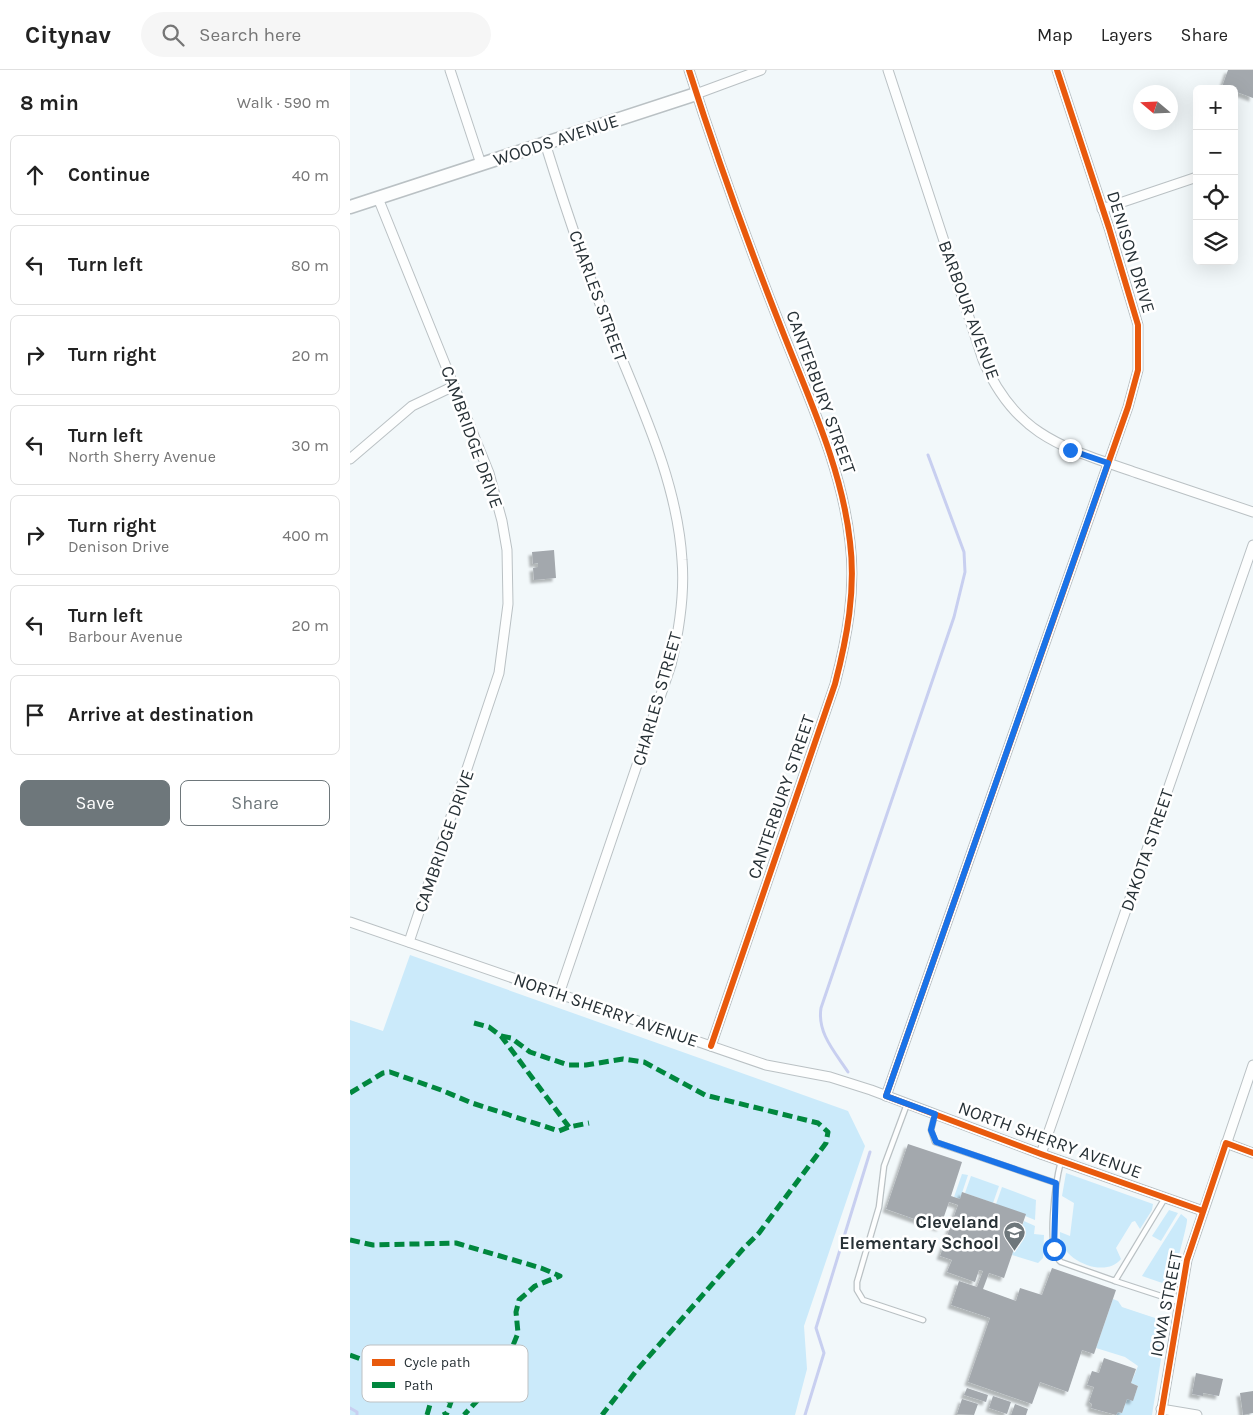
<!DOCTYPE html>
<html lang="en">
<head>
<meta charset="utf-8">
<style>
	body { margin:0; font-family:Karla,sans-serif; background:#f6f6f6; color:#222 }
	.controls { position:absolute; right:15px; top:15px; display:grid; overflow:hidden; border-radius:8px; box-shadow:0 5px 20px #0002 }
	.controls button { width:45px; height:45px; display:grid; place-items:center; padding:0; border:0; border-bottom:1px solid #e0e0e0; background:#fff; color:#222; font:25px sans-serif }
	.compass { position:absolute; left:783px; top:15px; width:45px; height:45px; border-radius:50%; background:#fff; box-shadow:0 5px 20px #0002; rotate:289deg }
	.stop { position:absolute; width:15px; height:15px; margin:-11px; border:4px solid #1a73e8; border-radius:50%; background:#fff }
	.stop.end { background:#1a73e8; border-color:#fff; box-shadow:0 1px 5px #0008 }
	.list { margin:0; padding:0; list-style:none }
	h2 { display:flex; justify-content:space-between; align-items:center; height:65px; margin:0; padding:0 20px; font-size:21px }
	h2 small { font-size:16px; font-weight:400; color:#767676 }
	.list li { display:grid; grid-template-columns:32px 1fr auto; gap:15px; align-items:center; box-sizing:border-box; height:80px; margin:0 10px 10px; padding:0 10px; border:1px solid #e0e0e0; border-radius:8px }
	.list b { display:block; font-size:19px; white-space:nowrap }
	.list p { margin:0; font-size:16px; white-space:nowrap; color:#767676 }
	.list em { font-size:16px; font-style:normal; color:#767676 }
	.actions { display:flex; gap:10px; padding:15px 20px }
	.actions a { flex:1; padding:11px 0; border:1px solid #6e777b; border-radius:8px; text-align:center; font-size:18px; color:#6e777b }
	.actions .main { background:#6e777b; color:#fff }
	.icon { flex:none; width:28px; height:28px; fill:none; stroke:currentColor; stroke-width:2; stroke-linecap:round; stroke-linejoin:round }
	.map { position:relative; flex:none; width:903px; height:1345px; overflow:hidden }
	header { display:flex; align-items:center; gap:30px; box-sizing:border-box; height:70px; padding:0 25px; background:#fff; border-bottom:1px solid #e0e0e0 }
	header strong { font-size:24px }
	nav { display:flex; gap:28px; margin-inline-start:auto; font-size:18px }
	.search { width:350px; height:45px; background:#f6f6f6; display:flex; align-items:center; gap:12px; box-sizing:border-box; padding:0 18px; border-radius:28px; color:#767676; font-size:19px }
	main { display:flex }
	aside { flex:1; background:#fff }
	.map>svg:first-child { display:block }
</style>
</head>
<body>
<header>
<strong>Citynav</strong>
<div class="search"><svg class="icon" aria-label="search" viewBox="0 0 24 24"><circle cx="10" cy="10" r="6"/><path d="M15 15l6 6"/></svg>Search here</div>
<nav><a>Map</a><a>Layers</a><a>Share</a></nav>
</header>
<main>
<aside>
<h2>8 min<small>Walk · 590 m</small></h2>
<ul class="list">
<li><svg class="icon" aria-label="ahead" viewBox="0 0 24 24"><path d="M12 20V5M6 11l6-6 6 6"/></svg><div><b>Continue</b></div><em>40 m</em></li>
<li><svg class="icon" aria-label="left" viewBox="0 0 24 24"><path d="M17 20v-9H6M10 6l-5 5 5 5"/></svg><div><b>Turn left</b></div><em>80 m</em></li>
<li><svg class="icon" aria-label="right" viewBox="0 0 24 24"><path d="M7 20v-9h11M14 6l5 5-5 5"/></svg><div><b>Turn right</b></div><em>20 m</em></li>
<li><svg class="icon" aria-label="left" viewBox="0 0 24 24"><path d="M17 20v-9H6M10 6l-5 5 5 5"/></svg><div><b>Turn left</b><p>North Sherry Avenue</p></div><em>30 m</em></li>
<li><svg class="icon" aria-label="right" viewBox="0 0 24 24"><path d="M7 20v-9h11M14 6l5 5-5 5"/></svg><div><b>Turn right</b><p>Denison Drive</p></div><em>400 m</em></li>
<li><svg class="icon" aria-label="left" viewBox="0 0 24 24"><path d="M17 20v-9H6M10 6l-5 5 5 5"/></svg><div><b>Turn left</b><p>Barbour Avenue</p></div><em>20 m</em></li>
<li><svg class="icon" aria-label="arrive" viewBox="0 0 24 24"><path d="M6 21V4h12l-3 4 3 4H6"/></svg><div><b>Arrive at destination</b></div></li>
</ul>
<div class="actions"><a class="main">Save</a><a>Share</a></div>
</aside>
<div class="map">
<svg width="903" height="1345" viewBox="0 0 903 1345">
	<defs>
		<filter id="shadow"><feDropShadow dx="-3.5" dy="3.5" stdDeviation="1" flood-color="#0004"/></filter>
	</defs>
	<rect width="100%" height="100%" fill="#f2f8fa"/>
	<g fill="#cbeafa">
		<polygon points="60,885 498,1041 515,1076 454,1256 457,1299 445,1345 0,1345 0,950 33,961"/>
		<path d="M 716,1103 L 803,1134 L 802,1140 L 790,1159 L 785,1151 L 782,1152 L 766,1178 L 771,1189 C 755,1210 707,1189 710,1162 L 720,1166 L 724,1133 L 712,1126 Z"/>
		<polygon points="612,1104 618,1105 610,1129 604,1127"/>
		<polygon points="621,1106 649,1116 643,1133 615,1123"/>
		<polygon points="652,1117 686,1130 685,1150 646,1134"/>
		<polygon points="819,1140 828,1143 811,1171 802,1166"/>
		<path d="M 831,1144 L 837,1149 C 838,1154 823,1206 821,1216 L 792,1206 Z"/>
		<polygon points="674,1151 685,1156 684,1164 694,1165 693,1188 688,1193 662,1185"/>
		<polygon points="763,1229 768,1231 772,1237 817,1252 802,1345 766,1345 768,1342 772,1343 777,1329 783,1330 788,1316 781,1313 788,1296 775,1287 746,1278"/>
	</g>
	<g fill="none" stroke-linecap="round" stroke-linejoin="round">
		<g stroke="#c8cff0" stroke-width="3">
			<path d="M 498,1002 C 485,982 467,963 471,938 L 604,547 L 615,502 L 614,482 L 578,385"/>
			<polyline points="0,1338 7,1342 7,1345"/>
			<polyline points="455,1345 474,1283 466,1258 520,1082"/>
		</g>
	</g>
	<g fill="#a3a8ad" filter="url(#shadow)">
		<polygon points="878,0 903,0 903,28 884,21 884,19 872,17"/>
		<polygon points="204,480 206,508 184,510 183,498 188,497 188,493 183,494 182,482"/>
		<polygon points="558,1074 612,1092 601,1126 610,1129 612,1122 676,1144 654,1208 639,1203 633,1219 666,1231 670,1218 692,1225 702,1198 766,1220 744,1284 732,1280 718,1322 690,1312 682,1334 618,1312 640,1248 601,1235 609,1211 627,1217 633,1201 629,1200 625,1212 597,1202 602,1190 590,1186 608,1135 599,1132 590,1158 536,1139"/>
		<polygon points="754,1288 786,1299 781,1313 788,1316 783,1331 777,1329 772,1343 768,1342 766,1345 741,1338 742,1334 739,1332 744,1317 737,1315 742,1301 749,1303"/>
		<polygon points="846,1303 873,1309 869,1326 853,1323 853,1326 842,1324"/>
		<polygon points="617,1318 638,1325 636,1332 614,1325"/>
		<polygon points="903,1321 903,1343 893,1345 890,1323"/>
		<polygon points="643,1326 661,1332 657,1344 639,1338"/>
		<polygon points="612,1329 628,1334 624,1345 607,1344"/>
		<polygon points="665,1334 678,1339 676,1345 661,1345"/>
	</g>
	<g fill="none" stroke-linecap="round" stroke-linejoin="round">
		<defs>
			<g id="lane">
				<polyline points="557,1034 534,1096 529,1137 507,1212 507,1220 513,1230 573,1250"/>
				<polyline points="585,1044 581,1060 585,1072 706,1113"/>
				<path d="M 711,1091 C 706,1110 695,1181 711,1192 L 765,1211 L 815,1128"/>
				<polyline points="765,1211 829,1232"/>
			</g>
			<g id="street">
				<polyline points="100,0 131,94"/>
				<path d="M 339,0 C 367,88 398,174 432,260 C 459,329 492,398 500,472 C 506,520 497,568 485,614 L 361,976"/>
				<path d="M 538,0 L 633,290 C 666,367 715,378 787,403 C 826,416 864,429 903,442"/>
				<polyline points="346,24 411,0"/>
				<path d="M 195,73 C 214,134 234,194 257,252 C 287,329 327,407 332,490 C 335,526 329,561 321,595 L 209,924"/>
				<polyline points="28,128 139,403 152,451 157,480 158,534 149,603 59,872"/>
				<polyline points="752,139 847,107"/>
				<polyline points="0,389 62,336 104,316"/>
				<polyline points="0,852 416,995 480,1007 521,1020 691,1084 853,1141"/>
				<polyline points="536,1026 778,337 788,300 788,255 759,158 707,0"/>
				<polyline points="876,1073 903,1083"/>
				<polyline points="691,1084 903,475"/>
				<polyline points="811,1339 847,1345"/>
				<polyline points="811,1345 837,1190 903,995"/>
			</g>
			<polyline id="secondary" points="0,137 346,24"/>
		</defs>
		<use href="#lane" stroke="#bac1c4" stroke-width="7"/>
		<use href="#street" stroke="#bac1c4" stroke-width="11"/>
		<use href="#secondary" stroke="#bac1c4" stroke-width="15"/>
		<use href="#lane" stroke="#fdfefe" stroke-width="4.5"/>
		<use href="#street" stroke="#fdfefe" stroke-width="9"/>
		<use href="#secondary" stroke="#fdfefe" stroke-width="12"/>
		<g stroke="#00873e" stroke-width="5" stroke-dasharray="10 5" stroke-linecap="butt">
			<polyline points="124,953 139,957 151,966 219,1057"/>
			<polyline points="151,966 161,968 180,982 218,995 236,995 273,989 294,992 355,1025 468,1053 478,1062 476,1073 409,1163 393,1179 287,1300 252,1345"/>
			<polyline points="0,1023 33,1003 40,1002 91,1020 122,1033 209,1061 219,1057 239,1053"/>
			<polyline points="0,1170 23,1175 106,1173 191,1198 210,1206 185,1216 169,1230 166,1242 168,1263 162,1278 137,1320 114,1345"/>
			<polyline points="0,1285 69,1311 81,1320"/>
			<polyline points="77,1345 81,1331 81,1320 101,1332 97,1343 93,1345"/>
		</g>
		<defs>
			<g id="cycleway">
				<path d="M 339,0 C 367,88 398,174 432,260 C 459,329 492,398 500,472 C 506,520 497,568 485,614 L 361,976"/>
				<polyline points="707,0 759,158 788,255 788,300 778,337 536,1026 691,1084 853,1141"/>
				<polyline points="811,1345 837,1190 876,1073 903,1083"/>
			</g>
		</defs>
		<use href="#cycleway" stroke="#fff" stroke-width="9"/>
		<use href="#cycleway" stroke="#e8590c" stroke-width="6"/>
	</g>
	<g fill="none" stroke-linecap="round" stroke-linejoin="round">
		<polyline stroke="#1a73e8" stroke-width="6" points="704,1179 706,1113 586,1072 581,1060 585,1044 536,1026 758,393 720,380"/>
	</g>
	<defs>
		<symbol id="school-pin" viewBox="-11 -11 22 30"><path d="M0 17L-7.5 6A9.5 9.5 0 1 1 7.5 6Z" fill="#6e777b" stroke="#fff"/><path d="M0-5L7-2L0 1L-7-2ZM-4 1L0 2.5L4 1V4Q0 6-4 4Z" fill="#fff"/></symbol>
	</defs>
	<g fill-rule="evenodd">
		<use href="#school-pin" x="652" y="1150" width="25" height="34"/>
	</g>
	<g text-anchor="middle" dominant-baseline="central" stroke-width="5" stroke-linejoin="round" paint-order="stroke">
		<g font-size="18" fill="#273136" stroke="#fff">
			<text transform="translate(206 70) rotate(-18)">WOODS AVENUE</text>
			<text transform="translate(781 182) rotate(73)">DENISON DRIVE</text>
			<text transform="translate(248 226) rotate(70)">CHARLES STREET</text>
			<text transform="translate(619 240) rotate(70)">BARBOUR AVENUE</text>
			<text transform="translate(471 322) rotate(70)">CANTERBURY STREET</text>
			<text transform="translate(122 367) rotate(70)">CAMBRIDGE DRIVE</text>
			<text transform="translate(307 629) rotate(-74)">CHARLES STREET</text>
			<text transform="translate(431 727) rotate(-71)">CANTERBURY STREET</text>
			<text transform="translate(94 771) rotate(-71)">CAMBRIDGE DRIVE</text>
			<text transform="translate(797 780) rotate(-71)">DAKOTA STREET</text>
			<text transform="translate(256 940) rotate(19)">NORTH SHERRY AVENUE</text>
			<text transform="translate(700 1070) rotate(20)">NORTH SHERRY AVENUE</text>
			<text transform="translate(816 1234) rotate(-79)">IOWA STREET</text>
		</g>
		<g font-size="18" font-weight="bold" fill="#273136" stroke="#fff" text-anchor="end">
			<text x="649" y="1152">Cleveland<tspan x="649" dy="21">Elementary School</tspan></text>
		</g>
	</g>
	<rect x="12" y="1275" width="166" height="57" rx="8" fill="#fff" stroke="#bec1c3" stroke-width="1"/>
	<rect x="22" y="1289" width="23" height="7" fill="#e8590c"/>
	<rect x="22" y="1312" width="23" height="6" fill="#00873e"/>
	<g font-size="14" fill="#273136">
		<text x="54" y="1297">Cycle path</text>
		<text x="54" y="1320">Path</text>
	</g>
</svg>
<div class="controls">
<button>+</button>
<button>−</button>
<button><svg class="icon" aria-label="locate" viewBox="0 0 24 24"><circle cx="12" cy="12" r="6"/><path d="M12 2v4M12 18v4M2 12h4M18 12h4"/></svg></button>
<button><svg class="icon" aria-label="layers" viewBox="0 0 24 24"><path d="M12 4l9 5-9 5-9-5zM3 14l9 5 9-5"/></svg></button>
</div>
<svg class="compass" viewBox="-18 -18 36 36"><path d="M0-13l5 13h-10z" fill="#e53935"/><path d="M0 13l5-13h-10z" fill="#767676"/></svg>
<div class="stop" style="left:704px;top:1179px"></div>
<div class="stop end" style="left:720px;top:380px"></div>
</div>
</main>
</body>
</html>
